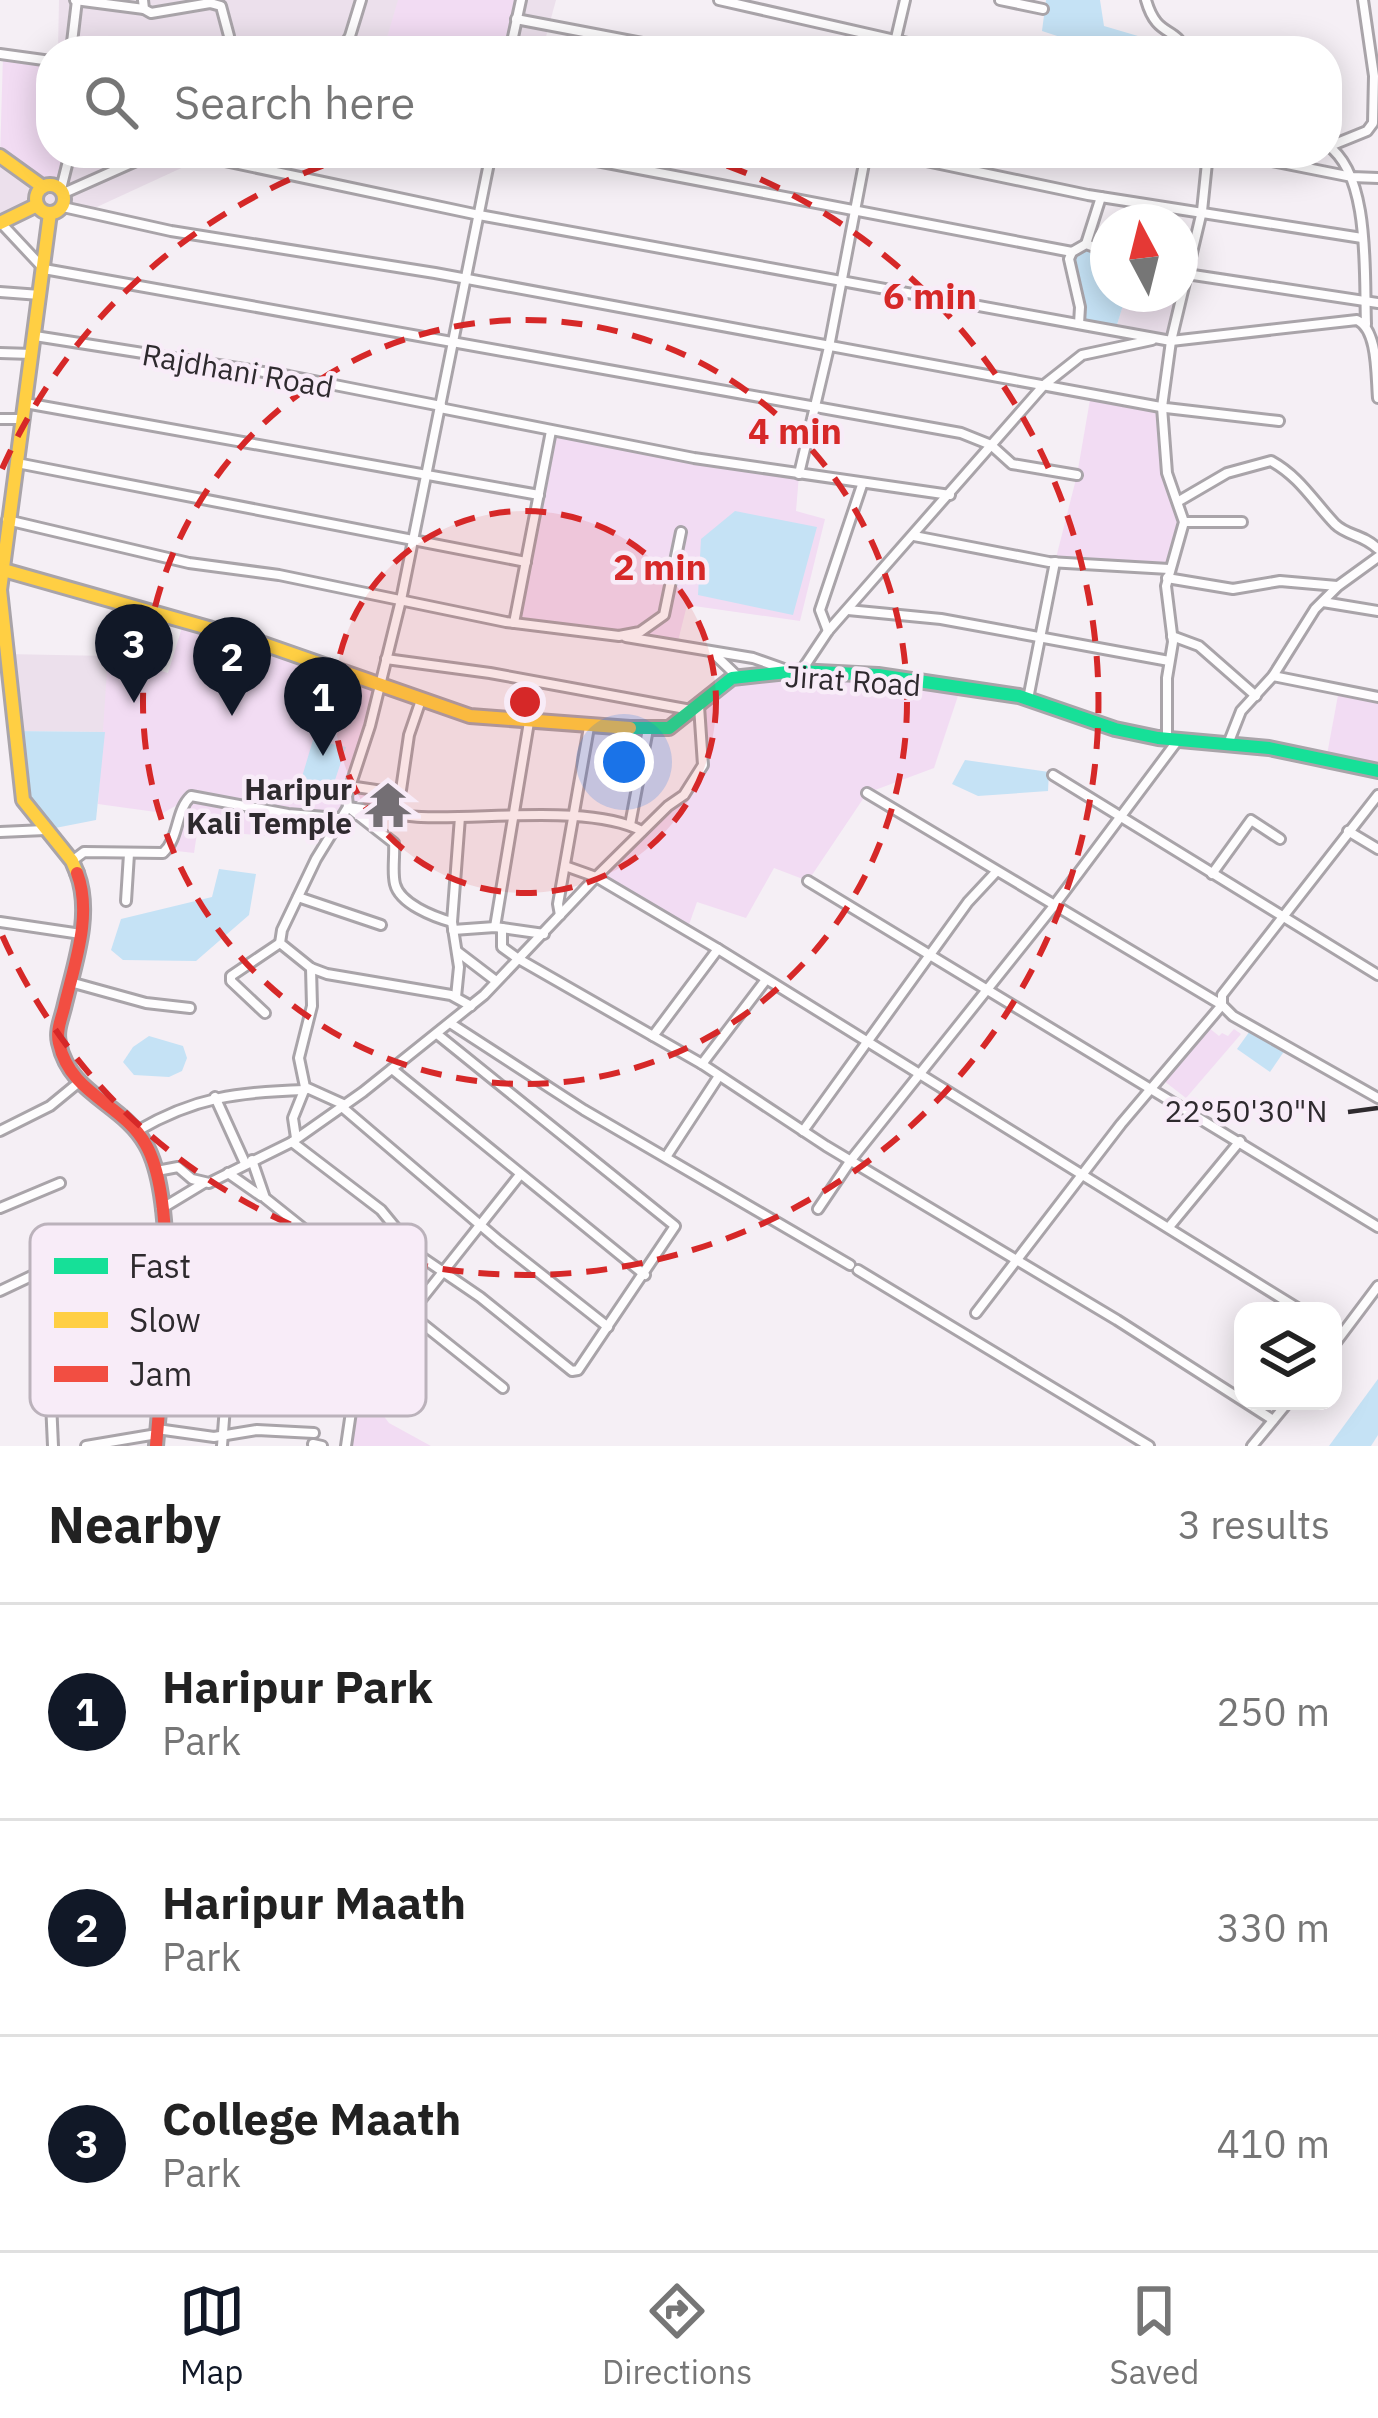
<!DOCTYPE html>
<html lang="en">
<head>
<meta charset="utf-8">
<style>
	body { margin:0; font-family:"IBM Plex Sans",sans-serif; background:#f2f2f2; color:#222 }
	.controls { position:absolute; right:36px; bottom:36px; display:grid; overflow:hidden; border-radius:24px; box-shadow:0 6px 30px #0003 }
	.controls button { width:108px; height:108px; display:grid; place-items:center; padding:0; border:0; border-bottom:3px solid #e0e0e0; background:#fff; color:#222; font:60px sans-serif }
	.compass { position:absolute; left:1090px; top:204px; width:108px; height:108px; border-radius:50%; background:#fff; box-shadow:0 6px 30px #0003; rotate:353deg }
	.you { position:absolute; left:624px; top:762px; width:42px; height:42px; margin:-30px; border:9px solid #fff; border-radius:50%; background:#1a73e8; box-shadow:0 0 0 18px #1a73e833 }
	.badge { display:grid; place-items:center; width:78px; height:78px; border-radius:50%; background:#111827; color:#fff; font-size:39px; font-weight:700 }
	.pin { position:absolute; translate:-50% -99px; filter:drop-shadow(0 3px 6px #0008) }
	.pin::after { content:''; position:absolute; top:63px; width:42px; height:36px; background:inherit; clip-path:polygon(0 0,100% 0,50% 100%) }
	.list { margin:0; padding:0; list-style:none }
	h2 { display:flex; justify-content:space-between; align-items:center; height:156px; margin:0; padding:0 48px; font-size:51px }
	h2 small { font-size:39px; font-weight:400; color:#767676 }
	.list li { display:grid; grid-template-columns:78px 1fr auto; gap:36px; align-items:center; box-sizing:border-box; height:216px; padding:0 48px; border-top:3px solid #e0e0e0 }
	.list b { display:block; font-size:45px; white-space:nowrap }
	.list p { margin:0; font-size:39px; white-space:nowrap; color:#767676 }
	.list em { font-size:39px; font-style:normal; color:#767676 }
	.icon { flex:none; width:66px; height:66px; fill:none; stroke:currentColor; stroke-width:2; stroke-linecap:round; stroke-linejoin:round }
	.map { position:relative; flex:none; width:1378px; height:1446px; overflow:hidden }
	.search { position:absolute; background:#fff; box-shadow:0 6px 30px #0003; left:36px; right:36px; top:36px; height:132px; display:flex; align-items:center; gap:30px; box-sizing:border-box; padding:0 42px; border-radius:48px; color:#767676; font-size:45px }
	.sheet { height:804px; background:#fff }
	nav { display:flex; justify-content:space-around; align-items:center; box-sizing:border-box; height:168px; border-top:3px solid #e0e0e0; background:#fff; font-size:33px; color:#767676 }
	nav a { display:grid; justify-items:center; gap:6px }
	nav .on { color:#111827 }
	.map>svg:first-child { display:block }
</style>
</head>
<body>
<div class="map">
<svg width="1378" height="1446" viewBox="0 0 1378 1446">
	<rect width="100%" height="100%" fill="#f5eff5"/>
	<g fill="#ece0ec">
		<polygon points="59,0 556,0 542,51 58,51"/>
		<polygon points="51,153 214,153 86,212 32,207 0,222 0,156"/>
		<polygon points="1180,273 1186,274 1171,341 1115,331 1125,299 1123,294 1180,294"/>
		<polygon points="6,654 108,656 105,732 14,731"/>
	</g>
	<g fill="#f2dcf3">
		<polygon points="398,0 521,0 510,51 383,51"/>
		<polygon points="3,55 51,61 51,153 70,153 61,189 0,158"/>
		<polygon points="1091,394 1162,407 1163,450 1184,522 1169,569 1055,562 1077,475"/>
		<polygon points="551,431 799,475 796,511 825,519 800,621 687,605 677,645 514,623"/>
		<polygon points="184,621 379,687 349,785 377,790 378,800 370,810 348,807 341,817 270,811 267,836 222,832 222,823 199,820 194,853 168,850 184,801 163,813 98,804 108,656 168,673"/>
		<polygon points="793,672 865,675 960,690 934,768 867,793 808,881 774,868 746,918 697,902 686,933 596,877 684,795 703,765 699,704 732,678"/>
		<polygon points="1339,690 1378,697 1378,771 1326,760"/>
		<polygon points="1209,1028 1219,1036 1222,1033 1228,1036 1234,1029 1241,1034 1186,1098 1164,1081"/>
		<polygon points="257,1255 283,1271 311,1331 359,1339 378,1363 364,1390 389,1423 431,1446 340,1446 349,1408 335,1376 309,1346 271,1337 274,1318 255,1304 239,1283"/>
		<polygon points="410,1267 434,1284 408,1316 384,1293"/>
	</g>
	<g fill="#c5e2f5">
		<polygon points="1046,0 1100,0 1104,26 1155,41 1155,51 1103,51 1042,31"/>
		<polygon points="1086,244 1108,252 1108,294 1123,294 1125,299 1115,331 1079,324 1069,259"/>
		<polygon points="735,511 817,527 793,615 698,595 701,539"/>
		<polygon points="14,731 105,732 96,820 45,830 31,814"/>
		<polygon points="313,740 346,747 330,795 299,787"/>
		<polygon points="965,760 1049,772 1048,791 978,796 952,784"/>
		<polygon points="219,869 256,874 249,915 196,961 123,960 111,950 121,919 212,897"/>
		<polygon points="1252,1028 1285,1050 1270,1072 1237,1049"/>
		<polygon points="149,1036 183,1046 187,1058 182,1071 169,1077 134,1075 123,1062 133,1047"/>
		<polygon points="1378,1379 1378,1435 1371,1446 1329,1446"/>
	</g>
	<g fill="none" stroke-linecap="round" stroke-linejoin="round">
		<defs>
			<g id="street">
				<polyline points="75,0 144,9"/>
				<polyline points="143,0 144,9 151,13 210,3 221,6 229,36 228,51"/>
				<polyline points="719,0 943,51"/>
				<polyline points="1000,0 1043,9"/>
				<path d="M 1146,0 C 1157,39 1176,25 1185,51"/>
				<polyline points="516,19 684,51"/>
				<polyline points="71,51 77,0"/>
				<polyline points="302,51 305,51"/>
				<polyline points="341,51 350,36 361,0"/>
				<polyline points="510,51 521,0"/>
				<polyline points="893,51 905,0"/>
				<polyline points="0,54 51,61"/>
				<path d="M 1327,145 C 1371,174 1364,275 1366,324"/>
				<polyline points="1330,146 1367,131 1373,123 1374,76 1363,0"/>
				<path d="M 187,153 L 479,215 L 1171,341 L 1357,320 C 1378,330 1376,374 1378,398"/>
				<polyline points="555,153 1072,252"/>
				<polyline points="888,153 1088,195 1362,238"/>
				<polyline points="1232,153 1352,177 1378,178"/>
				<polyline points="61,189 70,153"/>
				<polyline points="64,193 154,153"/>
				<polyline points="63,207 171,231 435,273 1166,408 1279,421"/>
				<polyline points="1,223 44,269 961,433 991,445 1012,464 1077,475"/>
				<polyline points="1086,244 1101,197"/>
				<polyline points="1180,273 1378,303"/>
				<polyline points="0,292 40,295"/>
				<polyline points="1079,324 1080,307 1069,259 1072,252 1086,244 1108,252"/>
				<polyline points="35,336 289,376 441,406"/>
				<polyline points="0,353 32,354"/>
				<polyline points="25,403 539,495"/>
				<polyline points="440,408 694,458 950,495"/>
				<polyline points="0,419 22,419"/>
				<polyline points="17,463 526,562"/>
				<polyline points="799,474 829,347 866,153"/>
				<path d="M 1179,501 L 1227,473 L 1271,461 C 1300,477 1313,501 1335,524 C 1347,536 1363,534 1378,549"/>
				<polyline points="7,520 189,563 279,575 506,622 619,636 640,632 664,615 681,532"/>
				<polyline points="1184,522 1242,522"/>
				<polyline points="914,536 1049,562 1169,569"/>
				<polyline points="1167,578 1233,589 1280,581 1337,586"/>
				<polyline points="1323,602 1378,611"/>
				<polyline points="848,610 941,619 1169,661"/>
				<polyline points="514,623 551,431"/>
				<polyline points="828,631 820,610 862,485"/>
				<polyline points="1172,636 1199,646 1256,696"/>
				<polyline points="626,637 753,658 787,670"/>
				<polyline points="713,653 737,676"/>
				<polyline points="386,659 490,673 691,710"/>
				<polyline points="802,670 828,631 1044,385 1082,355 1152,340"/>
				<polyline points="1273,676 1378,697"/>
				<polyline points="1028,699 1055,562"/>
				<polyline points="1167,739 1167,678 1173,642 1166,586 1184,522 1167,473 1162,407 1171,341 1202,211 1208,153"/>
				<polyline points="1228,744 1241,711 1273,676 1315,609 1338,586 1378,557"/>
				<polyline points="1053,775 1378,975"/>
				<polyline points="349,786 396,793 401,790 409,735 421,700"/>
				<polyline points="867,793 1222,1005 1121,1124 976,1313"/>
				<polyline points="1378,795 1222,995 1222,1005 1233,1016 1378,1098"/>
				<polyline points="630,825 648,729"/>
				<polyline points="1348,831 1378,849"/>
				<polyline points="0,832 45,830"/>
				<path d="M 72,861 L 84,852 L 163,853 C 180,837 175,811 191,796 L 288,814 L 338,818"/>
				<polyline points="565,866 596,877 718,949 1302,1311"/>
				<polyline points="1212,874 1251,820 1280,839"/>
				<polyline points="808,881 1378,1227"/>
				<polyline points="298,897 381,925"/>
				<polyline points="126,901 129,854"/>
				<polyline points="560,915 558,904 589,727"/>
				<polyline points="0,922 81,934"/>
				<polyline points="452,922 460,817"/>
				<polyline points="495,927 529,722"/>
				<polyline points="502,928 502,947 517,958 702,1064 826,1146 1117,1320 1273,1420"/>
				<polyline points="453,930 495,927 544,934"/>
				<polyline points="458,952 496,981"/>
				<polyline points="311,968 312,1006 299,1058 305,1087 345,1105"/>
				<polyline points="70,982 146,1003 190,1008"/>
				<path d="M 456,997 L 459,967 L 452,922 C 434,917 400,904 395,884 C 392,872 395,856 394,843 L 348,807 L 347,796 L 370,726 L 401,600 L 491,153"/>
				<path d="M 471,1006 L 451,995 L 327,974 L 311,968 L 280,943 L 282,930 L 316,859 L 348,807 C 372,810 397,816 421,817 C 482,820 590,804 642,831"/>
				<polyline points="265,1013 231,981 231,976 280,943"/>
				<polyline points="450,1023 584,1110 850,1265"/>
				<polyline points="653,1036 718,949"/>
				<polyline points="702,1064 765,981"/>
				<polyline points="392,1069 645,1275"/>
				<polyline points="215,1097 245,1163"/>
				<polyline points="342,1107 499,1241 608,1327"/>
				<polyline points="0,1131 50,1106 78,1083"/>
				<path d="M 137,1131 C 195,1097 238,1092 305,1090"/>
				<polyline points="803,1131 968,902 996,872"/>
				<polyline points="296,1138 293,1118 305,1088"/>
				<polyline points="292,1142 381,1210 417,1254 480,1297 572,1371 578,1370 675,1226 437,1034"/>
				<polyline points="666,1157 719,1076"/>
				<polyline points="252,1160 265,1198 503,1388"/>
				<polyline points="157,1171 178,1167 192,1179 209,1183 292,1142 363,1092 484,995 596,877 668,806 684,795 703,765 699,706"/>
				<polyline points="228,1173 261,1196"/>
				<polyline points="0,1208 60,1183"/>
				<polyline points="161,1209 204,1183"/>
				<polyline points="818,1209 851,1160 1053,907 1178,740"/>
				<polyline points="1169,1227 1240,1141"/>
				<polyline points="45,1268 53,1446"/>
				<polyline points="858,1270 1149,1446"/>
				<polyline points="168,1285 197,1279 246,1289 272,1312 297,1321 324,1350 356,1376"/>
				<polyline points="0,1291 78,1254 163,1250"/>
				<polyline points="92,1334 135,1307 164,1295"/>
				<polyline points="1333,1346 1378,1286"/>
				<path d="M 163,1360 L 264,1366 L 268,1378 C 302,1385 319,1389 349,1371"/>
				<polyline points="157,1429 214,1437 257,1430 314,1433"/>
				<polyline points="313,1444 322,1446"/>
				<polyline points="86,1446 157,1434"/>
				<polyline points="222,1446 234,1287"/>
				<polyline points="346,1446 357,1371 408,1316 519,1176"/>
				<polyline points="1252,1446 1289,1401"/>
			</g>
			<polyline id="fast" points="630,728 669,728 732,678 797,671 878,675 1019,696 1115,729 1158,738 1269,748 1378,771"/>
			<g id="slow">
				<polyline points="0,156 43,187"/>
				<circle cx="50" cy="199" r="14"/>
				<polyline points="50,213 0,590 23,800 72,861 77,873"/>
				<polyline points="0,223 37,205"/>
				<polyline points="0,569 258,642 470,716 630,728"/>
			</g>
			<path id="jam" d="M 77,873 C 93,915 74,965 64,1008 C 61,1020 56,1031 59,1043 C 70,1095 123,1103 146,1145 C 180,1205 162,1375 156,1446"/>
		</defs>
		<use href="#street" stroke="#a9a4a9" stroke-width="14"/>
		<use href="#fast" stroke="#a9a4a9" stroke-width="18"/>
		<use href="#slow" stroke="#a9a4a9" stroke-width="18"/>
		<use href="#jam" stroke="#a9a4a9" stroke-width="18"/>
		<use href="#street" stroke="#fefdfe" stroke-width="8"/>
		<use href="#fast" stroke="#16e098" stroke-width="12"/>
		<use href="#slow" stroke="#ffcf43" stroke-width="12"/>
		<use href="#jam" stroke="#f24e42" stroke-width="12"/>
	</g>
	<path fill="none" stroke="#2e2a2e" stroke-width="4.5" d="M 1348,1112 L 1378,1108"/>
	<circle cx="525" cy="702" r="191" fill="#d62828" fill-opacity=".12"/>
	<g fill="none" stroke="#d62828" stroke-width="6" stroke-dasharray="21 15">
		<circle cx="525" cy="702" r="191"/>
		<circle cx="525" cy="702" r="382"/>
		<path d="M2 469A573 573 0 0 1 357 154M693 154A573 573 0 1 1 2 935"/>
	</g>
	<defs>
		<symbol id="temple-bare" viewBox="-9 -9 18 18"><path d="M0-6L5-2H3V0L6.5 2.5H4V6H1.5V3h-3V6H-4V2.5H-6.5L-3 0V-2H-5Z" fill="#746f74" stroke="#f8ecf8" stroke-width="2.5" paint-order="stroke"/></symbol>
	</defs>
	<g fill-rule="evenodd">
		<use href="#temple-bare" x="355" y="772" width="66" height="66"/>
	</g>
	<g text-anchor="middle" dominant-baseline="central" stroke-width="9" stroke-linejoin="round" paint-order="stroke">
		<g font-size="30" fill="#2e2a2e" stroke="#f8ecf8">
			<text transform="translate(238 370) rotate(10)">Rajdhani Road</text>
			<text transform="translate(853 680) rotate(4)">Jirat Road</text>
		</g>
		<g font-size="30" font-weight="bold" fill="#2e2a2e" stroke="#f8ecf8" text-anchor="end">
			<text x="352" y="788">Haripur<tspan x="352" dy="34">Kali Temple</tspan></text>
		</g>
	</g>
	<rect x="30" y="1224" width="396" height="192" rx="18" fill="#f8ecf8" stroke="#bbb2bb" stroke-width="3"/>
	<rect x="54" y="1258" width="54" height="16" fill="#16e098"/>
	<rect x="54" y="1312" width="54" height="16" fill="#ffcf43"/>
	<rect x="54" y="1366" width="54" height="16" fill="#f24e42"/>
	<g font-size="33" fill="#2e2a2e">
		<text x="129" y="1278">Fast</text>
		<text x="129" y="1332">Slow</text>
		<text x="129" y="1386">Jam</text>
	</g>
	<g font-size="30" text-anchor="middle" fill="#2e2a2e" stroke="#f8ecf8" stroke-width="9" stroke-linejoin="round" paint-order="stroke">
		<text x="1246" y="1122">22°50'30"N</text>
	</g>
	<circle cx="525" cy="702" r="18" fill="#d62828" stroke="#f8ecf8" stroke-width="6"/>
	<g font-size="36" text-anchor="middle" font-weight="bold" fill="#d62828" stroke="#f8ecf8" stroke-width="9" stroke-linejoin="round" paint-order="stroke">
		<text x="930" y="309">6 min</text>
		<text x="795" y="444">4 min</text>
		<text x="660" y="580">2 min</text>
	</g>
</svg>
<div class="controls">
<button><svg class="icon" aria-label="layers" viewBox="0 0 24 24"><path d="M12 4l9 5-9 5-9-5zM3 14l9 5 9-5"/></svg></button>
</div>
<svg class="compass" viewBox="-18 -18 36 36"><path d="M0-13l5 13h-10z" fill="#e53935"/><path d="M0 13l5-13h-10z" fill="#767676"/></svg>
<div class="you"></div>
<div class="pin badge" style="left:323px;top:756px">1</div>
<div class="pin badge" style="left:232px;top:716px">2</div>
<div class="pin badge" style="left:134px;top:703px">3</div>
<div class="search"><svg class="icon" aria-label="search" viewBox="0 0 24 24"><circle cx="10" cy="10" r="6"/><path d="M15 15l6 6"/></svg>Search here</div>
</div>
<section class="sheet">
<h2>Nearby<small>3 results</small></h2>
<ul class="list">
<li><span class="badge">1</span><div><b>Haripur Park</b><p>Park</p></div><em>250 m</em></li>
<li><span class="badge">2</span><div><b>Haripur Maath</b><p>Park</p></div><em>330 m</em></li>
<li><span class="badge">3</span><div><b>College Maath</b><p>Park</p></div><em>410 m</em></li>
</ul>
</section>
<nav>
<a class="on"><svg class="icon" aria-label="map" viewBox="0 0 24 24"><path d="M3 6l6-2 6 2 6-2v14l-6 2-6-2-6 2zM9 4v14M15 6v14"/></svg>Map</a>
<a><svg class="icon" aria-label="directions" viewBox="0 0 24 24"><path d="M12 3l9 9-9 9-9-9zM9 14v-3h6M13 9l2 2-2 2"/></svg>Directions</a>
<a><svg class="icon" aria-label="saved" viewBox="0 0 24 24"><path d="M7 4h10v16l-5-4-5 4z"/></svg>Saved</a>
</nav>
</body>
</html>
